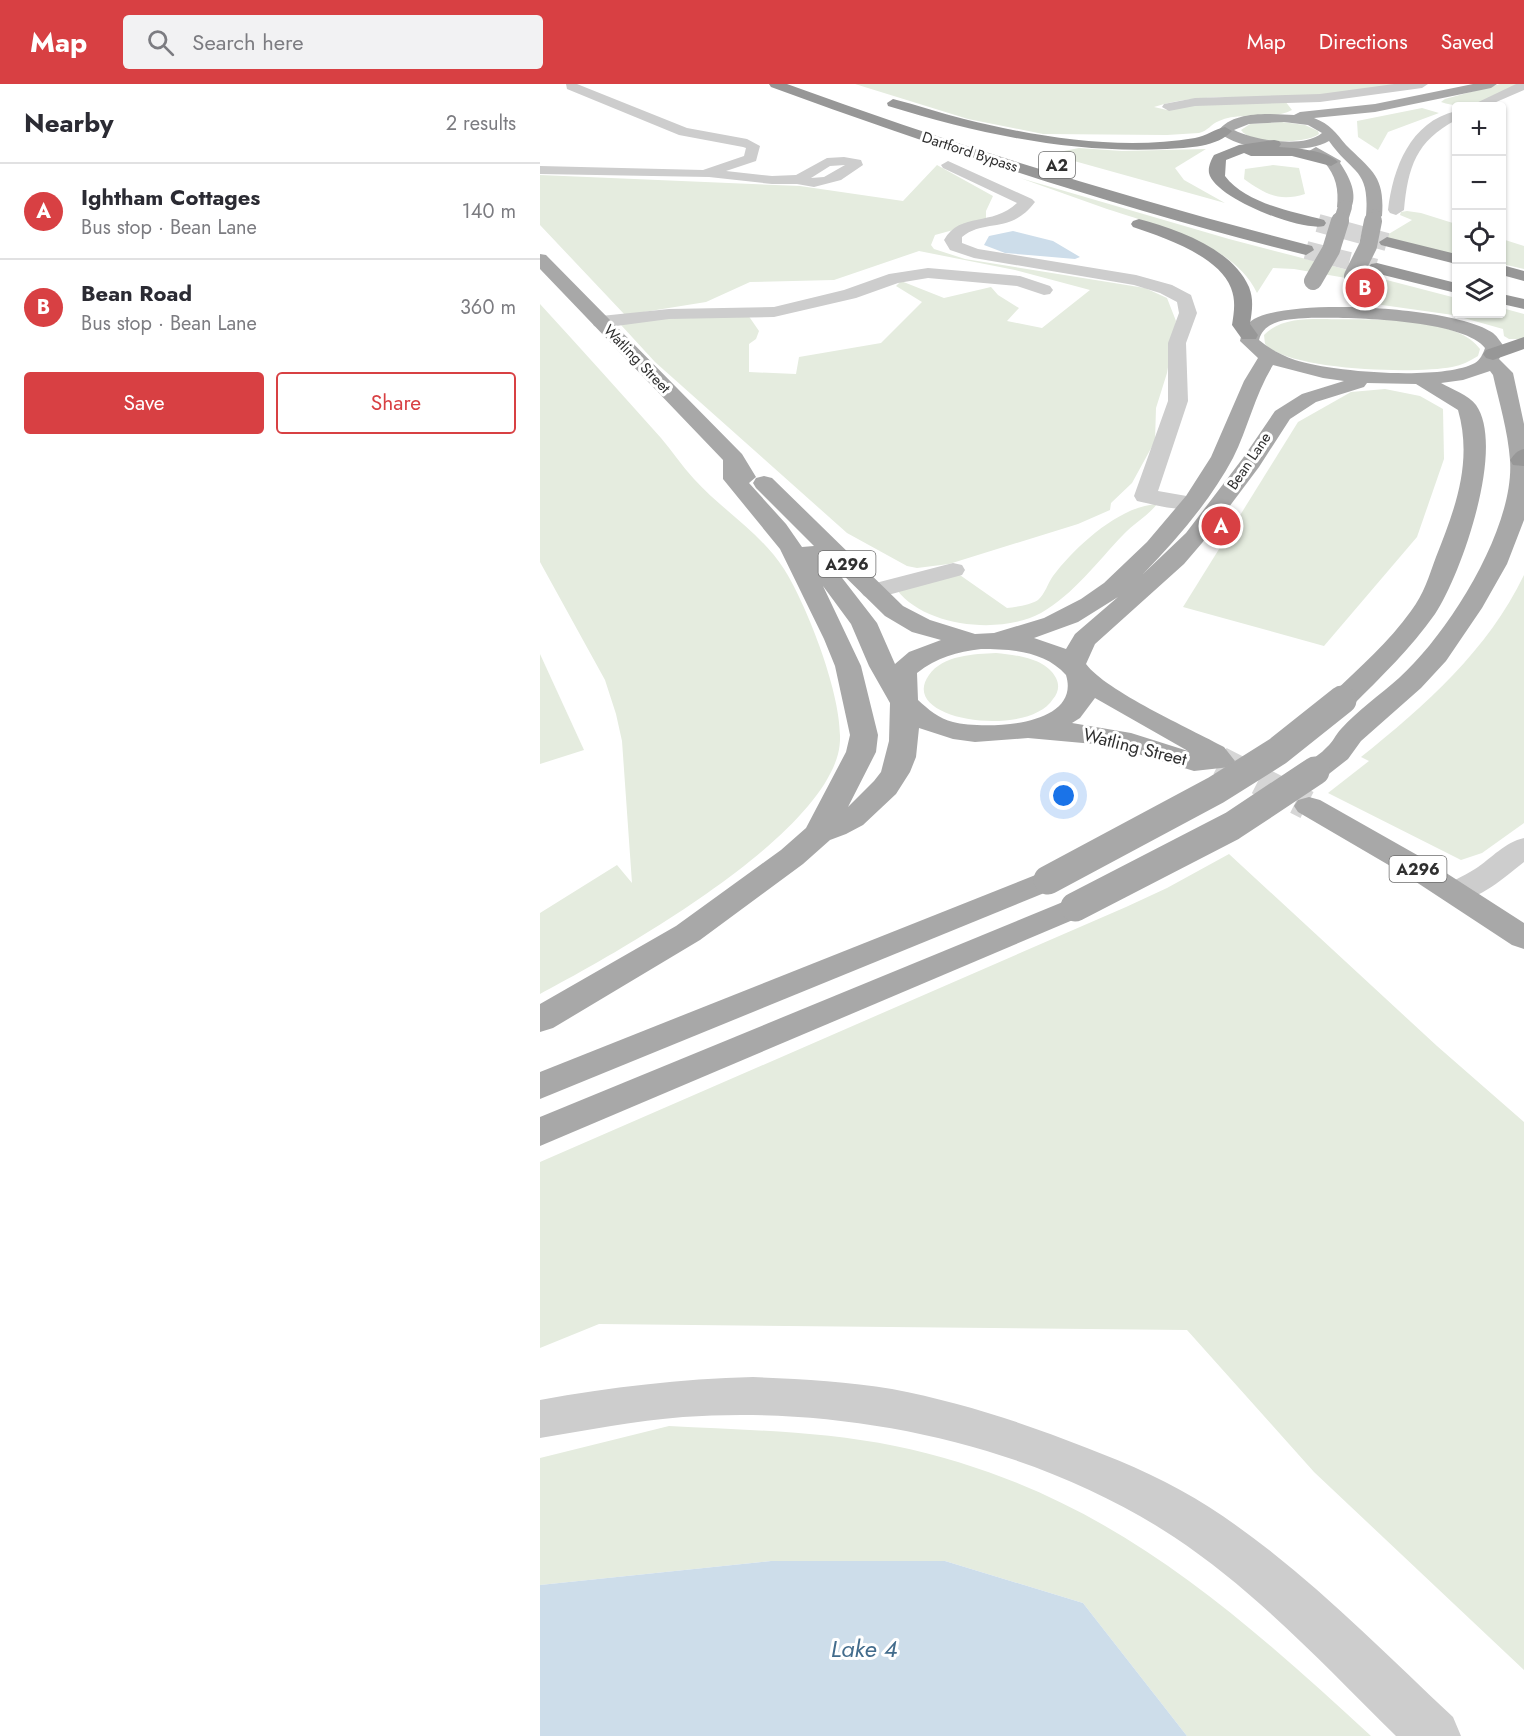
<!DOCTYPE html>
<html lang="en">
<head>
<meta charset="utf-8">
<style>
	body { margin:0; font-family:Jost,sans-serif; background:#f2f2f3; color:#2b2b33 }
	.controls { position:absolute; right:18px; top:18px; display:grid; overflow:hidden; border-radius:6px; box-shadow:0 2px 4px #0004 }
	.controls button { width:54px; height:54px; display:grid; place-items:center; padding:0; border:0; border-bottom:2px solid #e1e1e2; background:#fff; color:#2b2b33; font:30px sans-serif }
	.you { position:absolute; left:524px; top:712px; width:21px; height:21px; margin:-15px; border:4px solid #fff; border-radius:50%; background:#1a73e8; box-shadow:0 0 0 9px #1a73e833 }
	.badge { display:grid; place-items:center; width:39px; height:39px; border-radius:50%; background:#d84043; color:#fff; font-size:20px; font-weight:700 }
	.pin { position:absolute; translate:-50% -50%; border:3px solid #fff; box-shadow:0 2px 6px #0006 }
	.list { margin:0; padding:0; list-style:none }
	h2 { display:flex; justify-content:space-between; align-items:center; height:78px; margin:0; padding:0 24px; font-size:26px }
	h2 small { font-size:20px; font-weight:400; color:#7c7c81 }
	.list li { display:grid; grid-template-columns:39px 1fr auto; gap:18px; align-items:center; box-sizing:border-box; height:96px; padding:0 24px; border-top:2px solid #e1e1e2 }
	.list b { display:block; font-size:22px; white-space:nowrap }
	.list p { margin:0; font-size:20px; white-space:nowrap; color:#7c7c81 }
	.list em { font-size:20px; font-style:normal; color:#7c7c81 }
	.actions { display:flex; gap:12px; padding:18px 24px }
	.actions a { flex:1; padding:14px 0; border:2px solid #d84043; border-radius:6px; text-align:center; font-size:21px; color:#d84043 }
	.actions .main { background:#d84043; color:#fff }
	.icon { flex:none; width:33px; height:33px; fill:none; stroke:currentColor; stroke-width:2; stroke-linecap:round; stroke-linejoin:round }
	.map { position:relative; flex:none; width:984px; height:1652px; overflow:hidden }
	header { display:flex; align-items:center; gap:36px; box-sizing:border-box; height:84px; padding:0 30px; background:#d84043; color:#fff }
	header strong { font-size:28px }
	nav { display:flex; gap:33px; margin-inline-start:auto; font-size:21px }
	.search { width:420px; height:54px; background:#f2f2f3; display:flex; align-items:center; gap:15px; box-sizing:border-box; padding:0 21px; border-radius:6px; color:#7c7c81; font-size:22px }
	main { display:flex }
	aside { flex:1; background:#fff }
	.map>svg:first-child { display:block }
</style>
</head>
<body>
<header>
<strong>Map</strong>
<div class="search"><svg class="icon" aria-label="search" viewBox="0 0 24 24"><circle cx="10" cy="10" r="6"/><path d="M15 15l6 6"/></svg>Search here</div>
<nav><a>Map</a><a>Directions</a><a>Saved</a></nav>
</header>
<main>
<aside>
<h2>Nearby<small>2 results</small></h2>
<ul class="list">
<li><span class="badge">A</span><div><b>Ightham Cottages</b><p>Bus stop · Bean Lane</p></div><em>140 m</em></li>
<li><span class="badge">B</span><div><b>Bean Road</b><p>Bus stop · Bean Lane</p></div><em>360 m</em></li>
</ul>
<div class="actions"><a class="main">Save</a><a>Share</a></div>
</aside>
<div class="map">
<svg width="984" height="1652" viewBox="0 0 984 1652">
	<rect width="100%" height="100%" fill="#fff"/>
	<g fill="#e5ecdf">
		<path d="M 315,0 L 857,0 C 828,4 799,12 770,13 C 717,16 666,7 614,23 L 627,26 L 661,20 L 745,17 L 752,26 C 733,37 700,27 679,37 C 671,40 668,47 659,49 L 627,51 L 503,50 L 428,35 Z"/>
		<path d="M 960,0 L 982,0 C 956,12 930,28 901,18 L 905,15 Z"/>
		<polygon points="882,24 899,29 848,48 838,66 818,53 817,37"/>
		<path d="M 742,38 L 765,41 L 778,47 L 779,50 C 765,60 710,61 701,46 L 710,40 Z"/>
		<polygon points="539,64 582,67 666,65 635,84 644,96 685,119 509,70"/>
		<polygon points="397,81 453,112 446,127 446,137 395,151 391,161 394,165 425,175 605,204 627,214 636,237 627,289 616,324 615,357 592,399 571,419 570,426 538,440 409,480 377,484 367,482 307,449 115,278 81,241 94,235 208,231 219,247 216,255 209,260 209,288 256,290 259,273 341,259 382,218 356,202 361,197 404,214 451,203 458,211 479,224 467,237 502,244 550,206 475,186 379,167 294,196 210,198 166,218 85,231 0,141 0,91 260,102 363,117"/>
		<path d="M 733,81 L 759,84 L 765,110 C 739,118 725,110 704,95 L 705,85 Z"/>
		<path d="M 480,94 L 689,155 L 916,214 L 916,230 L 962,230 L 962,224 L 984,230 L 984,255 L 969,255 L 964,252 L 963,245 L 913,231 L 835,220 L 823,211 L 829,198 L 754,185 L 733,184 L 717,209 C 694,159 615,141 567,125 C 538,115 509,104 480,94 Z"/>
		<polygon points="867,127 881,129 916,140 916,171 847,154 847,151 872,136 860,131 861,128"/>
		<polygon points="962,155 984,162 984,185 962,180"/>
		<path d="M 0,220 C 41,265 81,309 121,354 C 132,367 142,382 154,395 C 182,426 221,449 244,485 C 267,521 310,628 298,670 C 275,758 79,868 0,910 L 0,829 L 77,781 L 92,799 L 82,657 L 76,630 L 65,596 L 0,478 Z"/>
		<path d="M 779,235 C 818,236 917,230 940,265 L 938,272 C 930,277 922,281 912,283 C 876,290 749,287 725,260 L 724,251 C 738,236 761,235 779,235 Z"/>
		<polygon points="845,305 880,312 903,325 904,375 877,453 784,562 643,523 758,338 811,308"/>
		<path d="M 617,420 C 608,432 593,440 583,451 C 557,478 534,510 501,529 C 461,551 385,543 357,506 L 417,489 L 467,524 C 475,523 491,521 498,516 C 505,510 508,499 513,492 C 535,463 579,422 617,420 Z"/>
		<path d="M 984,491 L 984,739 L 942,769 L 921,776 L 788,709 L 829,677 L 821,673 C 885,622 948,566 984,491 Z"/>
		<path d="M 456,569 C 476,571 506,574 516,594 C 520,602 518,609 513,615 C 488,655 356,637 389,591 C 403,571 434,570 456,569 Z"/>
		<polygon points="0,570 44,666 0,680"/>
		<polygon points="689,770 897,962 984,1038 984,1586 774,1388 647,1246 59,1240 0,1264 0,1078 586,823 627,804"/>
		<path d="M 129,1342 C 204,1346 281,1347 355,1362 C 557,1404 684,1517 831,1652 L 647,1652 L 543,1519 L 405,1477 L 231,1477 L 0,1501 L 0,1374 Z"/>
	</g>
	<g fill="#cdddea">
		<polygon points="473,147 513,157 540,173 535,175 465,169 444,161 449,152"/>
		<polygon points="231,1477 405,1477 543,1519 647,1652 0,1652 0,1501"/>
	</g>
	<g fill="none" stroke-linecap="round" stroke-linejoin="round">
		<polyline stroke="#d6d6d6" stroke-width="29" stroke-dasharray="29 14" stroke-linecap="butt" points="680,677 767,721"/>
		<g stroke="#d6d6d6" stroke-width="18" stroke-dasharray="18 9" stroke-linecap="butt">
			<polyline points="778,139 847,158"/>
			<polyline points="766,166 837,184"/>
		</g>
		<g fill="#cdcdcd" fill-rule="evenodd">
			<path d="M 26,0 L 37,0 L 147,44 L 207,55 L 220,62 L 216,77 L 186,87 L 232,92 L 256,91 L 287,74 L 304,73 L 321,76 L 323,81 L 301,96 L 274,103 L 257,100 L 232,100 L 169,93 L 0,90 L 0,82 L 163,86 L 204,72 L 206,64 L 203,63 L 139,51 L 27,5 ZM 305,81 L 284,93 L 271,94 L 290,82 Z"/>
			<polygon points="854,0 888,0 882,4 780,18 655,22 629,27 622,23 624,20 655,14 780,10"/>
			<polygon points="976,0 984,0 984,6 947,22 930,22"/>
			<path d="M 916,27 L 916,36 C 876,57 868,83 864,126 L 856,131 L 850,129 L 848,126 C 853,84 870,38 916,27 Z"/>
			<path d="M 408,77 L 492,115 L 495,118 C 470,151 446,134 422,153 L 422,159 L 438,165 L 596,191 L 632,201 L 651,211 L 657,229 L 646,259 L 648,317 L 618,407 L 658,414 L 661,419 L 658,424 C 640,428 615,421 597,417 L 594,412 L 628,317 L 628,259 L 639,229 L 637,218 L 620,209 L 594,201 L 434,174 L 410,166 L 404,156 C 421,127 452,143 477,119 L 403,84 L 401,81 Z"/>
			<polygon points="388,184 480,192 510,202 513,206 510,210 504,211 477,202 388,194 358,199 316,214 234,233 129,235 61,244 54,242 52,238 54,234 61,232 129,225 234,223 304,206 349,190"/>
			<polygon points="413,479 422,481 425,486 422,491 333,515 324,512 320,507 324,502"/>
			<path d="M 984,754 L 984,778 C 962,795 933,823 904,816 L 900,809 C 908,797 923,793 935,785 C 952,774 965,758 984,754 Z"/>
			<path d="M 213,1293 C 259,1295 306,1297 352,1305 C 420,1318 484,1339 547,1364 C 589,1380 632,1399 669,1423 C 759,1481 835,1560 913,1633 L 921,1652 L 856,1652 C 786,1583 717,1508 634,1453 C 495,1361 308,1321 143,1333 C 95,1337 47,1346 0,1354 L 0,1316 C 71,1303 140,1295 213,1293 Z"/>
		</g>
		<g fill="#a8a8a8" fill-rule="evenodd">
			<path d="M 933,0 L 957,0 L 951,4 L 835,28 L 774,34 C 790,40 796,49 806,61 C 832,87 845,92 842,132 L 834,137 L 826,132 C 830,84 812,90 789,57 C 766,71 697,68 678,47 C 694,26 731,30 754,31 L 760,28 L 835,20 ZM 744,38 L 768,41 L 782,49 C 763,65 714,56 694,46 L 709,40 Z"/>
			<path d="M 776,63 L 801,77 L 800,79 C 809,92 819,111 810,126 L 805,128 L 797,123 C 799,106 796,91 784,78 C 780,74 773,72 769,67 Z"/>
			<path d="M 0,170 L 6,171 L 202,370 L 216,393 L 209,399 L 246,440 L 262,463 L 274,462 L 216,404 L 213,399 L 216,394 L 224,392 L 232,394 L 363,522 L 390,536 L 435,550 L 454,549 L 504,534 L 541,515 L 564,499 L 607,458 L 646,412 L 671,373 L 704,297 L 718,274 L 700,257 C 702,247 706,240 714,235 C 753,213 918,223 953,249 C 958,253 961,259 965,264 L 959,275 L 973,289 L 984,340 L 984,436 L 967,480 L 942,524 L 906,577 L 881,604 L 821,657 L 808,675 L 785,693 L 775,696 L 765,693 L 760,687 C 767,677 779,672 787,663 C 793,658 796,650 801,645 C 818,626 840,611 859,594 C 908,550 975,444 970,376 C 968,347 959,318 953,291 L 950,287 L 923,296 L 901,299 C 911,305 929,311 936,321 C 966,363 921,491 895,530 C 871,564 841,593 812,622 L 802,624 L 792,622 L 788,616 L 792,610 C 820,583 849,558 871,527 C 884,510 889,492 896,473 C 915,425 933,378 918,326 L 876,300 L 827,299 L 824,303 L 776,318 L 750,335 L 719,383 L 662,459 L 644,480 L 555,560 L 546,580 C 566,607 651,645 684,663 L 695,677 L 690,683 L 654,687 L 585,666 L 554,660 L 488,654 L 435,658 L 413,655 L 379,644 L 376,673 L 370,688 L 356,710 L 323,741 L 306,750 L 290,756 L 263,780 L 160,856 L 13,944 L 0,948 L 0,920 L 136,842 L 241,766 L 266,744 L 306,668 L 310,651 L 295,582 L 284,555 L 240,465 L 183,395 L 183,376 L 0,185 ZM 768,234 C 805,233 923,235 945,264 C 943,270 940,276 935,279 C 902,297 791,288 755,276 C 741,271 730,265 719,256 C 724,235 751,235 768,234 ZM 733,281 L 783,294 L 804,297 L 762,310 L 735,327 L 703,374 L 646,449 L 603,490 C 637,455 670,417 693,374 C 708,344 715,310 733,281 ZM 289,477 L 345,532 L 372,548 L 401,556 L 369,568 L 355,580 L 337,539 ZM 283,502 L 311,540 L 329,582 L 350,619 L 349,657 L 341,688 L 334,697 L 308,723 L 336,668 L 338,651 L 321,582 ZM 578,513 L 535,550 L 526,565 L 494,554 L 538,538 ZM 441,565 C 471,565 505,567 526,591 C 542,643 445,646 413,638 C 399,635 388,625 378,616 L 377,589 C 397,573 417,568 441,565 ZM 555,614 L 648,667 L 591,649 L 532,639 L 540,634 Z"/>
			<polygon points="769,713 780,716 886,776 984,839 984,865 972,861 864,790 758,728 754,722 758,716"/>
			<polygon points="508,786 519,789 524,796 519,803 0,1015 0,988"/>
			<polygon points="535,813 547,816 551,823 547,830 0,1062 0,1033"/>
		</g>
		<g fill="#979797" fill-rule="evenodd">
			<path d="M 229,0 L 247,0 C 419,63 594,116 772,162 L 774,166 L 766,171 C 584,126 406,67 231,3 Z"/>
			<path d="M 353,15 C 377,21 400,29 424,35 C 497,53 580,67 655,54 C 666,52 675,45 685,43 L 692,47 C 678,63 647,64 627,65 C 532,70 439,50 348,22 L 347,19 Z"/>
			<path d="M 734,56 L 739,57 L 741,60 L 739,63 C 756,64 786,66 798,78 L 791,82 L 752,72 L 711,72 L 704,69 L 686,76 L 685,92 C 706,120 752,127 784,136 L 786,139 L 784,142 C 762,148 674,114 669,89 C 668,83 671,76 674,71 L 699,61 Z"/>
			<path d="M 599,135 C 636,145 692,164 709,203 C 714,216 712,227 710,240 L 718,251 L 716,255 L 702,255 L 692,241 C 694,228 696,217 691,204 C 679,172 623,153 593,143 L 591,140 L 593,137 Z"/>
			<polygon points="847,153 916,170 916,180 841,161 839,158"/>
			<polygon points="837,179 916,199 916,209 831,188 828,184 831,180"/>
			<polygon points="962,181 984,187 984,197 962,191"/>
			<polygon points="962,210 984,215 984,225 962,220"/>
			<polygon points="984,253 984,265 953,276 946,274 943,270 946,266"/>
			<path d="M 984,365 L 984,382 L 973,381 L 970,376 C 975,370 976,367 984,365 Z"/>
		</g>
		<g stroke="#a8a8a8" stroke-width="14">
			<polyline points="800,139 805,123"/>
			<polyline points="833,139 834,132"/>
		</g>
		<g stroke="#a8a8a8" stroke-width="18">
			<polyline points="813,192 828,162 833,137"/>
			<polyline points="773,197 791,166 800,137"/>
		</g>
		<g stroke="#a8a8a8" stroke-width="29">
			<polyline points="508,796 676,706 738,667 802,616"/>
			<polyline points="535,823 692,742 775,687"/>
		</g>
	</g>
	<g text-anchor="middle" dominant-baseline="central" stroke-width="6" stroke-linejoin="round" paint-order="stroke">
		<g font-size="15" fill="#303030" stroke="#fff">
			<text transform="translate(430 68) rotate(18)">Dartford Bypass</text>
			<text transform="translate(97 275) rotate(46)">Watling Street</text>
			<text transform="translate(709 377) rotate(-56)">Bean Lane</text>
		</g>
		<g fill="#fff" stroke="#6e6e6e" stroke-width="1.5">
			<rect x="499" y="68" width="36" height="26" rx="4.5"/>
			<rect x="278.5" y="467" width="57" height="26" rx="4.5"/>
			<rect x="849.5" y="772" width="57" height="26" rx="4.5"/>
		</g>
		<g font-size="16" font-weight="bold" fill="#303030">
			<text x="517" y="81">A2</text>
			<text x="307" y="480">A296</text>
			<text x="878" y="785">A296</text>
		</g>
		<g font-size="18" fill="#303030" stroke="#fff">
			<text transform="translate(595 663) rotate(14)">Watling Street</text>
		</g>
		<g font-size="24" font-style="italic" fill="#436c8c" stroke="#fff">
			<text x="324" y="1564">Lake 4</text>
		</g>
	</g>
</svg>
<div class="controls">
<button>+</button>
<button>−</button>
<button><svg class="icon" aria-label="locate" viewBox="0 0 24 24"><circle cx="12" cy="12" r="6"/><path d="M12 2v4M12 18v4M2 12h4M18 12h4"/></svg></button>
<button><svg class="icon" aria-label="layers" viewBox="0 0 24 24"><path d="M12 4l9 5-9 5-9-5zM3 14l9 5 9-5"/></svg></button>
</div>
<div class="you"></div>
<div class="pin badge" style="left:681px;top:442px">A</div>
<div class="pin badge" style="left:825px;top:204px">B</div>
</div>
</main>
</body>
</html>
